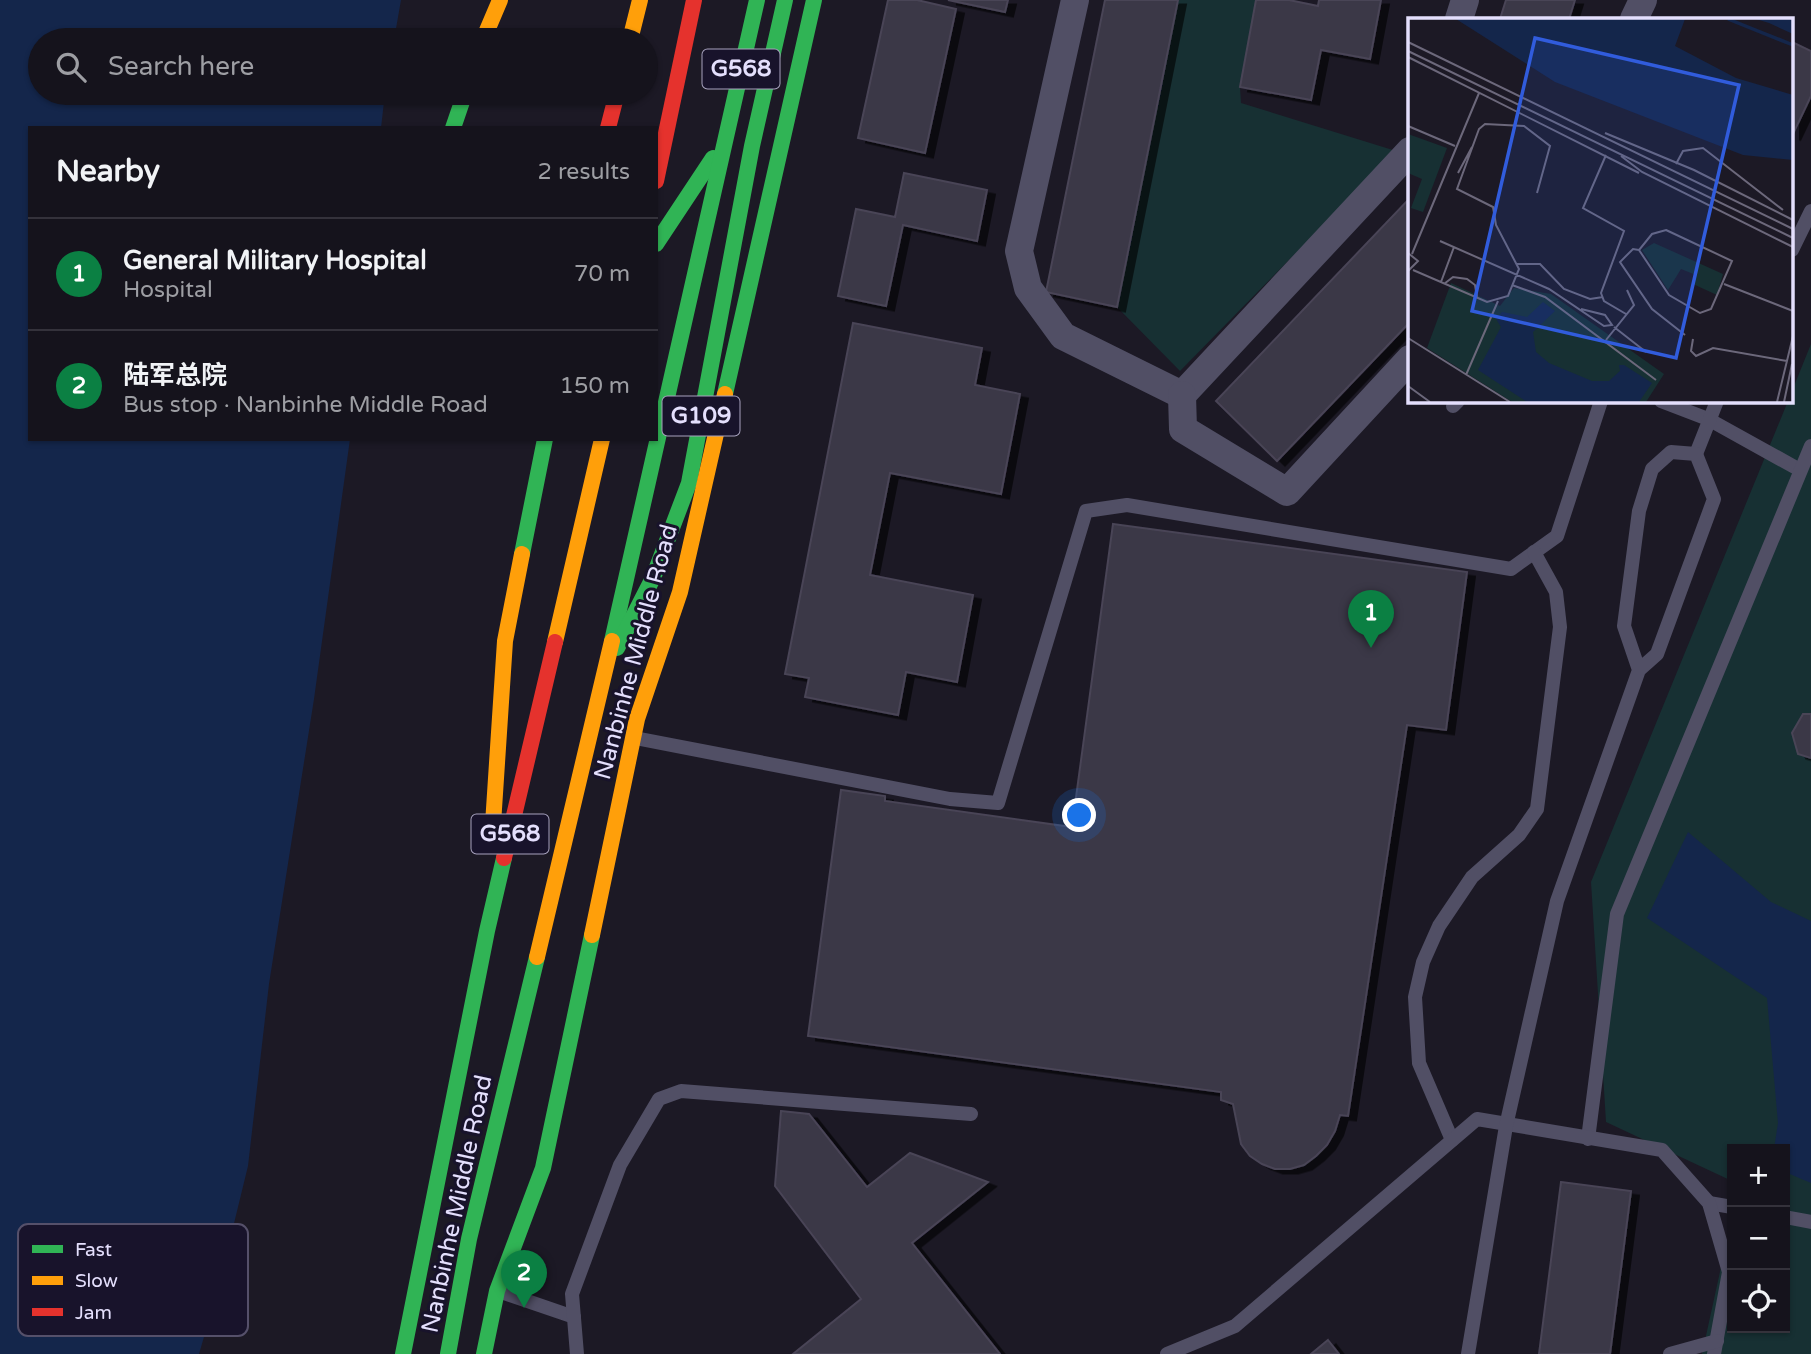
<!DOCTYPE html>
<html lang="en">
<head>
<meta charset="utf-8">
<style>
	body { margin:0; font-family:"Varela Round","Noto Sans SC",sans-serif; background:#1e1c25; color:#f1f3f6 }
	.controls { position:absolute; right:21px; bottom:21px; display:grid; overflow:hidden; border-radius:0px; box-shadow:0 2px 5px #0004 }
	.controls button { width:63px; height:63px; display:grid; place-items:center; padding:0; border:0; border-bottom:2px solid #34323b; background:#15131c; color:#f1f3f6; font:35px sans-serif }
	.you { position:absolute; left:1080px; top:816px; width:24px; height:24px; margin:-18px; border:5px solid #fff; border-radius:50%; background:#1a73e8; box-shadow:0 0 0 10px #1a73e833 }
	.badge { display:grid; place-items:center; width:46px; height:46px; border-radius:50%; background:#0b8043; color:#fff; font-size:23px; font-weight:700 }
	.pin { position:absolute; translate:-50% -58px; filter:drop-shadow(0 2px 4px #0008) }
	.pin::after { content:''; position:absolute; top:37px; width:24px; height:21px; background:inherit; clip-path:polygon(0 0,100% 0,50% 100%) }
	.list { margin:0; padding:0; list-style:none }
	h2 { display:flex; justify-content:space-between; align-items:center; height:91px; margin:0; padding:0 28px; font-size:30px }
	h2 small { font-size:23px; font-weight:400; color:#9d9ea3 }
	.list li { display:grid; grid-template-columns:46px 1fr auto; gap:21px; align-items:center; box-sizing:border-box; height:112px; padding:0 28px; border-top:2px solid #34323b }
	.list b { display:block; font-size:26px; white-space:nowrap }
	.list p { margin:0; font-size:23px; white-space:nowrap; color:#9d9ea3 }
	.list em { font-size:23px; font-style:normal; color:#9d9ea3 }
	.icon { flex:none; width:38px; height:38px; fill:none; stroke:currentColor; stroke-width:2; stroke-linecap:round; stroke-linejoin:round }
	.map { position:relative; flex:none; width:1811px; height:1354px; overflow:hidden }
	.search { position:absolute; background:#15131c; box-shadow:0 2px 5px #0004; left:28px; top:28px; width:630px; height:77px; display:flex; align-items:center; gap:18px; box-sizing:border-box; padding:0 24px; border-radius:38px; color:#9d9ea3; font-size:26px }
	.panel { position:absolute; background:#15131c; box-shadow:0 2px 5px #0004; left:28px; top:126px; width:630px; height:315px; border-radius:0px }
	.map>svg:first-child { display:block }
</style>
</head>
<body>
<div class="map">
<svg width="1811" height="1354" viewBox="0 0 1811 1354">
	<defs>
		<filter id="shadow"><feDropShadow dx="8" dy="4.5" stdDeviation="0" flood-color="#0009"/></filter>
	</defs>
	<rect width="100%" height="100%" fill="#1c1925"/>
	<g fill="#173033">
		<polygon points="1178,0 1256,0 1240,87 1241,103 1396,151 1180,371 1117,307"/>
		<polygon points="1811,344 1811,1354 1702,1354 1732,1217 1732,1328 1785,1328 1785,1149 1732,1149 1732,1181 1606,1122 1591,882 1788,401 1792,401 1792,391"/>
	</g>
	<g fill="#14264b">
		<polygon points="0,0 401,0 394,40 40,40 40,93 385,93 381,128 30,128 30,439 350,439 314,699 269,984 248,1166 218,1289 199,1354 0,1354"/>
		<polygon points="1688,832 1771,902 1811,921 1811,1183 1785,1172 1785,1149 1774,1149 1778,1123 1767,998 1647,918"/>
	</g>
	<g fill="#3b3846" stroke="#494457" stroke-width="2" filter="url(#shadow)">
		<polygon points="888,0 917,0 956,9 925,153 858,138"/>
		<polygon points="948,0 1008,0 1005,12"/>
		<polygon points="1105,0 1178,0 1117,307 1046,292"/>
		<polygon points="1256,0 1289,0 1318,6 1319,0 1381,0 1370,59 1321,50 1311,100 1240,87"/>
		<polygon points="1506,0 1575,0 1569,19 1500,19"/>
		<polygon points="1792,42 1811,51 1811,96 1792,136"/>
		<polygon points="904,173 987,190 977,241 903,225 886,306 838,296 856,209 895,217"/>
		<polygon points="1410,198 1410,322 1277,461 1216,401"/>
		<polygon points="853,323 982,348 975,385 1020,394 1001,494 890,473 870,575 973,595 957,682 906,672 898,715 805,697 809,678 785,674"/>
		<polygon points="1113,524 1467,572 1446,730 1407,725 1348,1116 1340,1115 1335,1131 1327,1145 1316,1156 1304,1165 1290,1169 1275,1169 1262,1164 1250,1156 1241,1144 1233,1104 1221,1100 1221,1092 808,1036 841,790 885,796 885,801 1072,827"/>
		<polygon points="1803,714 1811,714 1811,758 1798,754 1792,733"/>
		<polygon points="781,1111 809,1114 867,1187 910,1153 988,1182 912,1243 1000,1354 793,1354 861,1299 775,1186"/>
		<polygon points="1561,1182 1631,1191 1610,1354 1539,1354"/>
		<polygon points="1328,1340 1339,1354 1311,1354"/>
	</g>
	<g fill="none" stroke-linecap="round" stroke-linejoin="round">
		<g stroke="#514f65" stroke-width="14">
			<polyline points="1792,250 1811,211"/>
			<polyline points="1661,401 1708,419 1800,470"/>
			<polyline points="1453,406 1458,401"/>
			<polyline points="1696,454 1717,401"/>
			<polyline points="635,738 950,799 998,803 1086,511 1127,505 1511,569 1557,536 1601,401"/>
			<polyline points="1588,1139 1617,914 1811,446"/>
			<polyline points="1452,1140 1419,1063 1415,997 1423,962 1439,926 1472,877 1519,835 1537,809 1560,627 1556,592 1534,552"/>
			<polyline points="1709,1203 1732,1207"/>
			<polyline points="1785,1217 1811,1222"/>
			<polyline points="498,1291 574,1317"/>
			<polyline points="577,1354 572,1294 620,1165 659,1099 681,1091 971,1114"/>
			<polyline points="1167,1354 1235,1326 1477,1119 1662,1150 1709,1203 1729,1272 1714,1354"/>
			<polyline points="1468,1354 1506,1126 1557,901 1639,670 1657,654 1714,499 1696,454 1671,452 1652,469 1639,511 1624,626 1639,670"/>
			<polyline points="1670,1354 1717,1341"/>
		</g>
		<g stroke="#514f65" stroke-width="28">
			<polyline points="1075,0 1019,251 1028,288 1063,336 1182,395 1410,151"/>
			<polyline points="1459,19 1465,0"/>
			<polyline points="1634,19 1643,0"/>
			<polyline points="1182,395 1183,429 1287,492 1410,359"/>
		</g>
		<g stroke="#30b455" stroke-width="16">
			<polyline points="453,128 465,93"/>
			<polyline points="656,244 713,158"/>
			<polyline points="725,394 814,0"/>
			<polyline points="522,554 545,439"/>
			<polyline points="612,641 757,0"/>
			<polyline points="617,648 653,578 689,483 752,146 785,0"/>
			<polyline points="403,1354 487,931 504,858"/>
			<polyline points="448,1354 469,1239 537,957"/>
			<polyline points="484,1354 497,1291 543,1168 592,935"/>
		</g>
		<g stroke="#ff9f0a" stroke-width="16">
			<polyline points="483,40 500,0"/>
			<polyline points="630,40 640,0"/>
			<polyline points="555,642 602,439"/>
			<polyline points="493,824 505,641 522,554"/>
			<polyline points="592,935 637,719 680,592 725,394"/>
			<polyline points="537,957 612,641"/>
		</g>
		<g stroke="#e5322d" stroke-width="16">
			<polyline points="608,128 617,93"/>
			<polyline points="656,181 694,0"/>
			<polyline points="504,858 555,642"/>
		</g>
	</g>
	<g text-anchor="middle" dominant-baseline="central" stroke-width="6" stroke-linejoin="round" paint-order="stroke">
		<g fill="#18132b" stroke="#a7a2be" stroke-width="2">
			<rect x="702.5" y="49.5" width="77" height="39" rx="5"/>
			<rect x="662.5" y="396.5" width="77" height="39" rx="5"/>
			<rect x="471.5" y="814.5" width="77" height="39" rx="5"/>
		</g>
		<g font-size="23" font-weight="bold" fill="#e4dffd">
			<text x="741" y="69">G568</text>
			<text x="701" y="416">G109</text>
			<text x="510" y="834">G568</text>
		</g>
		<g font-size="24" fill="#e4dffd" stroke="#18132b">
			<text transform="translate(636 652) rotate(-75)">Nanbinhe Middle Road</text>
			<text transform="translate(457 1204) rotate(-78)">Nanbinhe Middle Road</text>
		</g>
	</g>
	<g transform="translate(1408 18)">
		<rect width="385" height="385" fill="#1c1925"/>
		<path d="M 0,116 L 39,130 L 15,194 L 3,190 L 14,161 L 0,155 ZM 246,225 L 315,256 L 309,277 L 285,266 L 288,257 L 273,251 L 260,272 L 234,232 ZM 43,265 L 92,288 L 106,270 L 143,276 L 256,356 L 238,384 L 104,384 L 19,330 Z" fill="#173033"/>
		<path d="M 48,1 L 277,1 L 267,28 L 328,60 L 385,77 L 385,142 L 335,137 L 147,64 ZM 348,1 L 385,1 L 385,16 L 361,5 ZM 135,284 L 147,293 L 125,314 L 128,334 L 141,345 L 184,363 L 201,363 L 212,353 L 211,347 L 216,347 L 244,365 L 231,384 L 119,384 L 70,352 L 93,309 L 88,301 L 94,294 L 119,299 Z" fill="#14264b"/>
		<path fill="none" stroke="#14264b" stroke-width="3.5" d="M 320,1 L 385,27"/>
		<path fill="none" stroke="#6c687b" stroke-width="2" d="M 0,24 L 385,211M 0,33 L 385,220M 0,39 L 231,155M 0,108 L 47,128M 197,115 L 286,152 L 385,202M 198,137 L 175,190 L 216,213 L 193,275 L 196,283 L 218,296M 213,138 L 234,154 L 385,229M 268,146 L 275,133 L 295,130 L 375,192M 50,155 L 64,129M 258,212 L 324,243 L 303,291 L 292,295 L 261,277 L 231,232 L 244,216 ZM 32,223 L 141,271 L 196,308 L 204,307 L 197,297 L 173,291M 231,232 L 225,231 L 212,244 L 244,291 L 277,317M 0,235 L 10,243 L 0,253M 4,236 L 71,75M 109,246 L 132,246 L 156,271 L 182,281 L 195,279M 5,252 L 79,284 L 100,278 L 111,251 L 88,207 L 85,189 L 49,171 L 71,111 L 77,106 L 116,108 L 142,128 L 129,175M 33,264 L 46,229M 36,266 L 45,259 L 59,261 L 67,267 L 69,279M 316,266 L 385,293M 104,267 L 137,279 L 248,362M 206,309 L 238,334M 0,320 L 102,384M 285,321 L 283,333 L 288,338 L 305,330 L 379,343M 198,322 L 226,287 L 219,272M 58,357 L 90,283M 0,368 L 22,384M 369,384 L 385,318M 376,384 L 384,346"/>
		<path fill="#315cdc" fill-opacity="0.15" stroke="#315cdc" stroke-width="3.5" d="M 127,20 L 331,67 L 268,340 L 64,293 Z"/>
		<rect width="385" height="385" fill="none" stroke="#e4dffd" stroke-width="3.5"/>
	</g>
	<rect x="18" y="1224" width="230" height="112" rx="10" fill="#18132b" stroke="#55506a" stroke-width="2"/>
	<rect x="32" y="1245" width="31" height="8" fill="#30b455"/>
	<rect x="32" y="1276" width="31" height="9" fill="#ff9f0a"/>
	<rect x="32" y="1308" width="31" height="8" fill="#e5322d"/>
	<g font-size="19" fill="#e4dffd">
		<text x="75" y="1256">Fast</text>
		<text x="75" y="1287">Slow</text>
		<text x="75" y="1319">Jam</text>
	</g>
</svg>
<div class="controls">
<button>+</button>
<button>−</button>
<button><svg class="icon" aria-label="locate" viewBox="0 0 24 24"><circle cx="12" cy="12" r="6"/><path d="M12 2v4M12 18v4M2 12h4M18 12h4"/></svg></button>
</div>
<div class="you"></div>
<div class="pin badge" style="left:1371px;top:648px">1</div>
<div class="pin badge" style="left:524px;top:1308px">2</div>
<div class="search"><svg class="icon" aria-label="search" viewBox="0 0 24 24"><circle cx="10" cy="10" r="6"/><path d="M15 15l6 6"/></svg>Search here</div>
<section class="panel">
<h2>Nearby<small>2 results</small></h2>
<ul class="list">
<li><span class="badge">1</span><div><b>General Military Hospital</b><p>Hospital</p></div><em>70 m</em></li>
<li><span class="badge">2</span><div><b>陆军总院</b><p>Bus stop · Nanbinhe Middle Road</p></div><em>150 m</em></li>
</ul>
</section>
</div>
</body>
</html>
